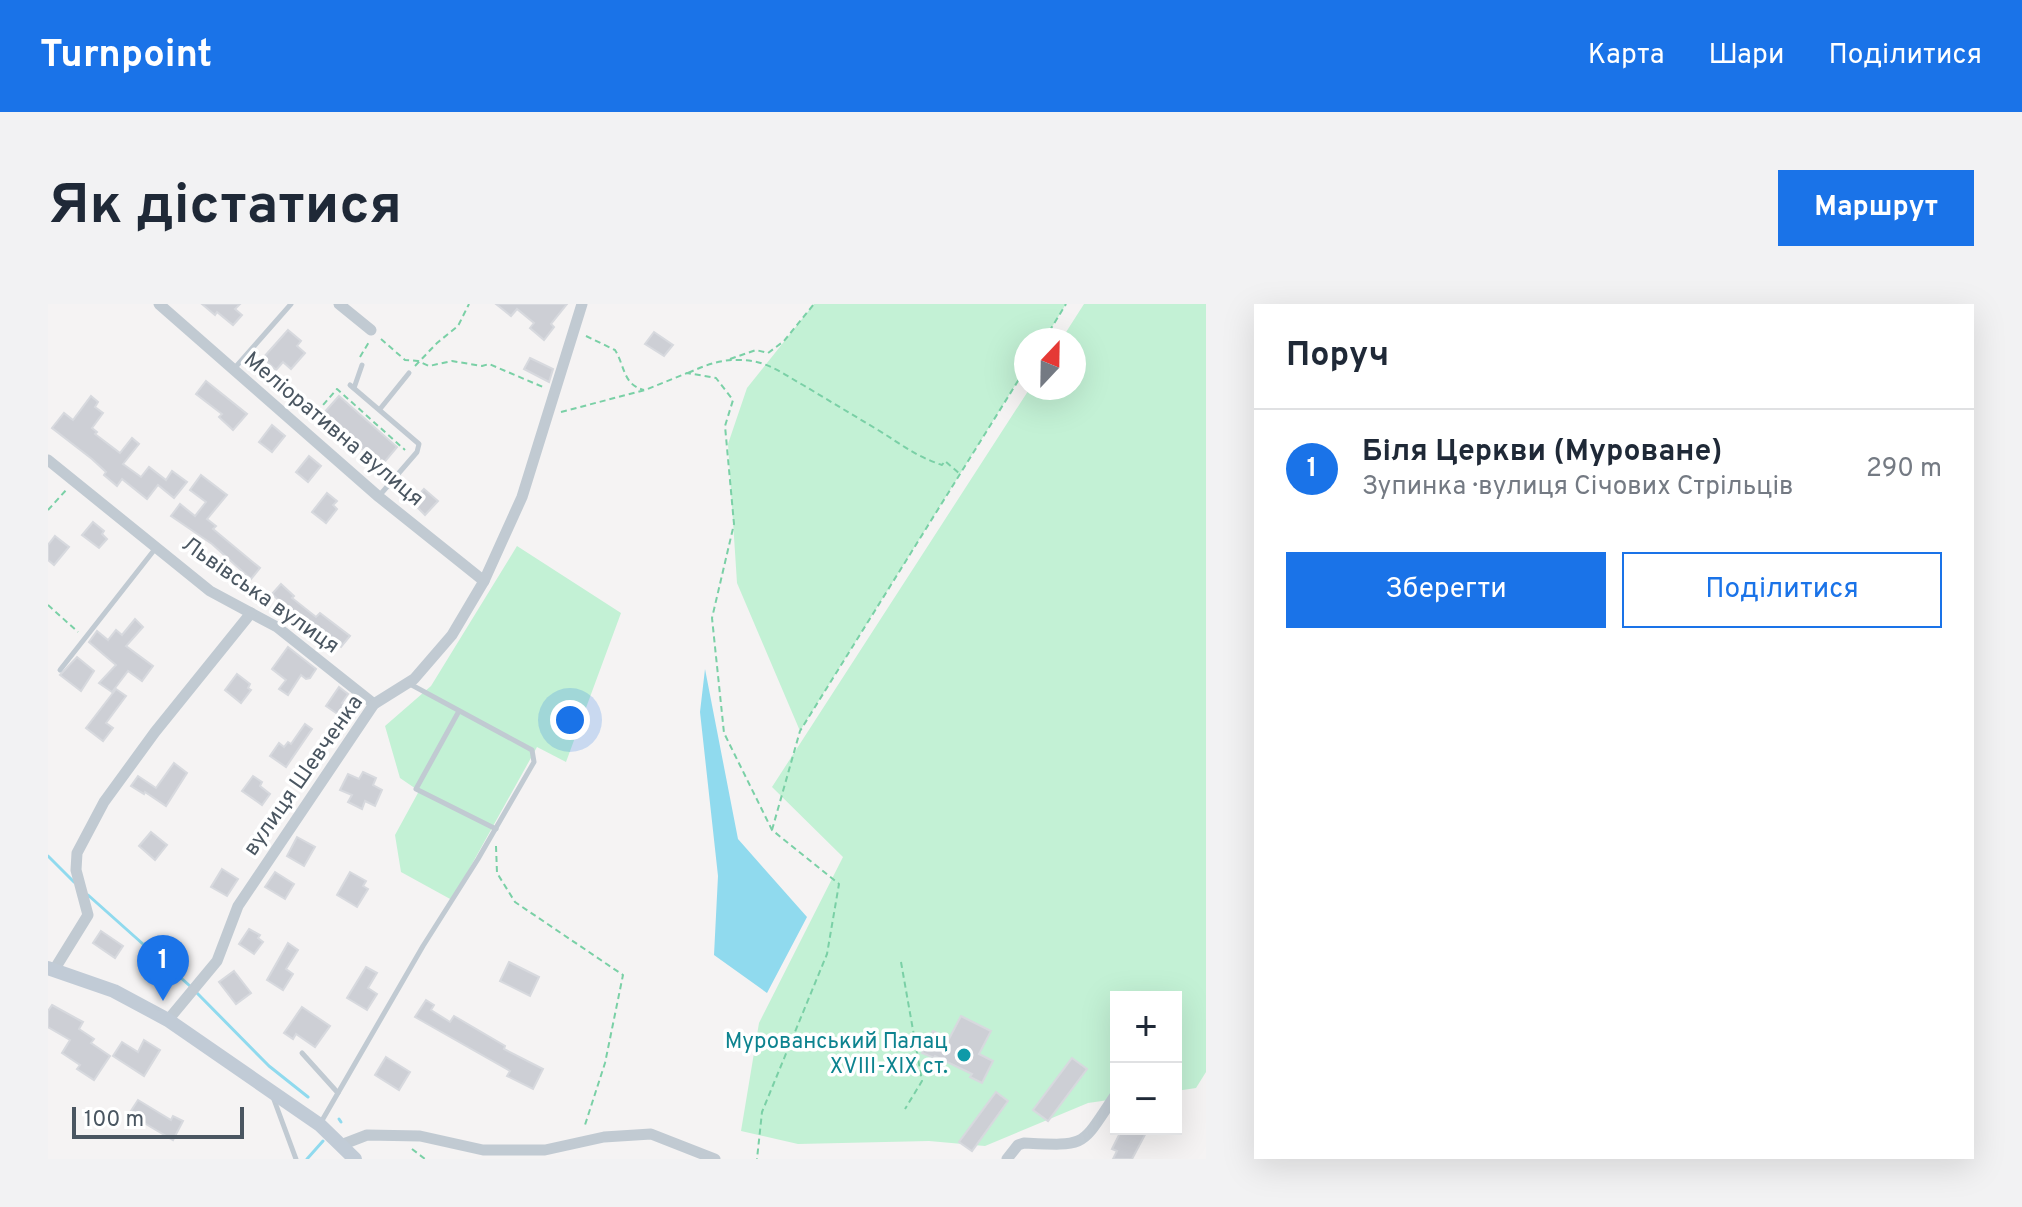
<!DOCTYPE html>
<html lang="uk">
<head>
<meta charset="utf-8">
<style>
	body { margin:0; font-family:Overpass,sans-serif; background:#f2f2f3; color:#1f2937 }
	.controls { position:absolute; right:24px; bottom:24px; display:grid; overflow:hidden; border-radius:0px; box-shadow:0 8px 32px #0002 }
	.controls button { width:72px; height:72px; display:grid; place-items:center; padding:0; border:0; border-bottom:2px solid #e0e1e3; background:#fff; color:#1f2937; font:40px sans-serif }
	.compass { position:absolute; left:966px; top:24px; width:72px; height:72px; border-radius:50%; background:#fff; box-shadow:0 8px 32px #0002; rotate:22deg }
	.scale { position:absolute; left:24px; bottom:20px; width:172px; box-sizing:border-box; padding-left:8px; border:4px solid #4a5661; border-top:0; font-size:22px; line-height:28px; white-space:nowrap; color:#4a5661; -webkit-text-stroke:6px #fff; paint-order:stroke }
	.you { position:absolute; left:522px; top:416px; width:28px; height:28px; margin:-20px; border:6px solid #fff; border-radius:50%; background:#1a73e8; box-shadow:0 0 0 12px #1a73e833 }
	.badge { display:grid; place-items:center; width:52px; height:52px; border-radius:50%; background:#1a73e8; color:#fff; font-size:26px; font-weight:700 }
	.pin { position:absolute; translate:-50% -66px; filter:drop-shadow(0 2px 4px #0008) }
	.pin::after { content:''; position:absolute; top:42px; width:28px; height:24px; background:inherit; clip-path:polygon(0 0,100% 0,50% 100%) }
	.list { margin:0; padding:0; list-style:none }
	h2 { display:flex; justify-content:space-between; align-items:center; height:104px; margin:0; padding:0 32px; font-size:34px }
	h2 small { font-size:26px; font-weight:400; color:#747a83 }
	.list li { display:grid; grid-template-columns:52px 1fr auto; gap:24px; align-items:center; box-sizing:border-box; height:120px; padding:0 32px; border-top:2px solid #e0e1e3 }
	.list b { display:block; font-size:30px; white-space:nowrap }
	.list p { margin:0; font-size:26px; white-space:nowrap; color:#747a83 }
	.list em { font-size:26px; font-style:normal; color:#747a83 }
	.actions { display:flex; gap:16px; padding:24px 32px }
	.actions a { flex:1; padding:18px 0; border:2px solid #1a73e8; border-radius:0px; text-align:center; font-size:28px; color:#1a73e8 }
	.actions .main { background:#1a73e8; color:#fff }
	.map { position:relative; flex:none; width:1158px; height:855px; overflow:hidden; border-radius:0px }
	header { display:flex; align-items:center; gap:48px; box-sizing:border-box; height:112px; padding:0 40px; background:#1a73e8; color:#fff }
	header strong { font-size:38px }
	nav { display:flex; gap:44px; margin-inline-start:auto; font-size:28px }
	.intro { display:flex; align-items:center; justify-content:space-between; box-sizing:border-box; height:192px; padding:0 48px }
	h1 { margin:0; font-size:56px }
	.button { padding:20px 36px; border-radius:0px; background:#1a73e8; color:#fff; font-size:28px; font-weight:700 }
	main { display:flex; gap:48px; padding:0 48px }
	aside { flex:1; background:#fff; border-radius:0px; box-shadow:0 8px 32px #0002 }
	.map>svg:first-child { display:block }
</style>
</head>
<body>
<header>
<strong>Turnpoint</strong>
<nav><a>Карта</a><a>Шари</a><a>Поділитися</a></nav>
</header>
<div class="intro"><h1>Як дістатися</h1><a class="button">Маршрут</a></div>
<main>
<div class="map">
<svg width="1158" height="855" viewBox="0 0 1158 855">
	<rect width="100%" height="100%" fill="#f5f3f3"/>
	<g fill="#c3f1d5">
		<polygon points="766,0 1018,0 996,36 978,36 978,64 752,427 689,279 680,140 699,84"/>
		<polygon points="1036,0 1158,0 1158,768 1148,784 1128,787 1128,693 1068,693 1068,795 1040,799 937,842 881,837 750,840 693,827 711,719 795,553 724,483 982,84 1026,84 1026,36 1013,36"/>
		<polygon points="469,242 573,309 518,458 489,443 404,596 353,568 347,531 371,487 352,474 337,422 383,382"/>
	</g>
	<polygon fill="#90daee" points="657,365 690,535 759,613 719,689 666,651 670,572 652,408"/>
	<g fill="none" stroke-linecap="round" stroke-linejoin="round">
		<g stroke="#90daee" stroke-width="3">
			<polyline points="0,552 26,578"/>
			<polyline points="40,591 142,682"/>
			<polyline points="147,687 221,762 260,793"/>
			<polyline points="291,815 293,818"/>
			<polyline points="259,855 275,837"/>
		</g>
	</g>
	<g fill="#cdcfd5" stroke="#d7d9de" stroke-width="2">
		<polygon points="154,0 192,0 187,5 194,11 185,21 169,8 167,11"/>
		<polygon points="448,0 519,0 503,20 506,23 496,36 482,24 486,19 469,5 463,12"/>
		<polygon points="240,26 253,37 249,42 257,49 243,65 235,58 228,66 215,54"/>
		<polygon points="606,28 625,41 616,52 597,40"/>
		<polygon points="482,54 505,65 501,78 476,65"/>
		<polygon points="158,77 199,110 185,126 171,113 174,110 148,90"/>
		<polygon points="43,92 50,98 47,103 55,109 44,124 49,128 47,130 72,149 84,134 91,140 75,160 93,173 101,163 118,176 124,167 139,178 126,194 110,181 99,195 74,175 69,182 56,171 58,168 44,155 4,124 16,109 25,116"/>
		<polygon points="291,92 349,143 333,162 275,110"/>
		<polygon points="224,121 237,132 224,148 211,138"/>
		<polygon points="261,152 273,162 260,178 248,168"/>
		<polygon points="153,171 179,191 159,215 168,222 165,225 212,264 203,275 164,240 123,212 132,200 147,212 158,198 142,186"/>
		<polygon points="376,185 390,197 377,211 364,198"/>
		<polygon points="279,189 289,197 285,201 289,205 278,219 264,208"/>
		<polygon points="45,218 56,227 54,230 59,235 51,244 34,231"/>
		<polygon points="7,232 21,243 6,261 0,256 0,241"/>
		<polygon points="233,280 246,292 244,294 268,313 272,309 302,332 293,343 258,317 256,320 224,290"/>
		<polygon points="87,315 95,323 78,342 105,362 94,377 80,367 64,388 51,379 68,361 41,338 49,327 60,336 68,326 74,331"/>
		<polygon points="240,343 268,365 262,374 258,375 253,371 240,391 231,385 238,376 224,365"/>
		<polygon points="29,353 46,367 33,387 12,371"/>
		<polygon points="189,370 202,380 200,384 203,386 193,399 177,386"/>
		<polygon points="291,383 300,390 294,399 298,402 291,411 278,402"/>
		<polygon points="68,385 78,392 58,419 65,424 55,437 38,424"/>
		<polygon points="257,420 264,425 238,463 222,452 231,439 236,443 240,438 243,440"/>
		<polygon points="126,459 139,469 118,502 97,488 96,490 83,482 90,472 108,484"/>
		<polygon points="315,468 328,474 325,481 334,486 327,502 317,497 314,505 300,498 304,491 292,486 300,470 311,475"/>
		<polygon points="205,472 214,478 212,482 222,490 214,501 194,487"/>
		<polygon points="103,528 119,541 107,556 91,542"/>
		<polygon points="249,533 267,543 256,562 239,552"/>
		<polygon points="174,565 190,575 179,592 163,583"/>
		<polygon points="227,568 246,580 237,595 217,583"/>
		<polygon points="302,568 318,577 315,582 320,585 309,603 289,591"/>
		<polygon points="201,625 212,631 210,634 215,638 206,650 191,640"/>
		<polygon points="53,627 75,642 67,654 45,639"/>
		<polygon points="240,639 250,646 238,665 245,670 235,686 219,676"/>
		<polygon points="461,658 491,673 482,692 452,677"/>
		<polygon points="318,663 329,669 320,684 329,690 319,706 299,694"/>
		<polygon points="186,667 203,689 188,700 171,678"/>
		<polygon points="378,696 386,701 383,706 402,718 406,712 457,742 456,745 495,765 485,785 459,772 462,767 367,713"/>
		<polygon points="4,701 35,718 31,725 46,735 43,739 62,752 46,776 29,765 32,761 14,749 22,736 0,723 0,707"/>
		<polygon points="254,703 282,722 267,743 248,730 245,735 236,729"/>
		<polygon points="913,712 943,727 931,750 945,757 934,779 922,773 924,770 887,752 886,754 874,749 885,727 901,735"/>
		<polygon points="96,736 112,746 96,772 65,752 74,738 90,748"/>
		<polygon points="338,753 362,768 351,786 327,771"/>
		<polygon points="1024,754 1039,765 1000,817 985,806"/>
		<polygon points="948,788 960,797 924,847 911,838"/>
		<polygon points="90,796 123,816 125,812 135,817 125,836 81,810"/>
		<polygon points="1074,825 1100,825 1084,855 1065,855 1069,847 1064,845"/>
	</g>
	<g fill="none" stroke-linecap="round" stroke-linejoin="round">
		<g stroke="#7ad0a6" stroke-width="2" stroke-dasharray="6 4" stroke-linecap="butt">
			<path d="M 538,32 L 567,46 C 577,62 575,81 596,86"/>
			<polyline points="333,35 357,56 370,57 381,62 404,57 434,62 441,60 495,83"/>
			<polyline points="996,36 1018,0"/>
			<polyline points="312,53 321,38"/>
			<polyline points="682,55 708,46 720,49 736,37 766,0"/>
			<polyline points="367,62 389,39 410,22 421,0"/>
			<path d="M 640,69 C 658,61 673,55 693,56 C 718,56 735,70 755,81 C 780,96 805,111 830,126 C 853,140 867,152 894,161 L 897,157 L 912,170"/>
			<polyline points="513,108 597,86 639,69 668,74 685,96 677,122 686,220 664,314 676,429 724,526 791,580 779,650 714,808 709,855"/>
			<polyline points="262,116 289,85 357,146"/>
			<polyline points="0,206 20,184"/>
			<polyline points="0,301 30,328"/>
			<polyline points="724,526 752,427 978,64"/>
			<polyline points="448,542 449,569 467,598 575,671 557,759 536,824"/>
			<polyline points="853,658 874,777 857,805"/>
			<polyline points="364,845 377,855"/>
		</g>
		<g stroke="#c1cad2" stroke-width="5">
			<polyline points="185,66 243,0"/>
			<polyline points="302,81 371,140 369,148 331,192"/>
			<polyline points="306,84 314,61"/>
			<polyline points="332,105 361,69"/>
			<polyline points="12,366 107,245"/>
			<polyline points="411,407 368,485 448,525"/>
			<polyline points="254,749 290,789"/>
			<polyline points="225,793 248,855"/>
			<polyline points="272,820 375,642 430,555 486,458 484,446 360,379"/>
		</g>
		<g stroke="#c1cad2" stroke-width="11">
			<polyline points="111,0 331,193 436,277"/>
			<polyline points="291,0 323,26"/>
			<polyline points="0,156 162,287 229,323 326,400"/>
			<polyline points="6,666 40,611 28,566 29,549 56,498 107,428 203,309"/>
			<polyline points="120,716 169,657 190,602 326,400 366,375 404,331 436,277 474,193 534,0"/>
			<polyline points="293,841 319,831 372,832 435,846 497,846 556,833 603,830 667,855"/>
			<path d="M 959,855 L 970,841 L 976,839 C 1041,842 1032,843 1068,790"/>
		</g>
		<polyline stroke="#c1cbd6" stroke-width="14" points="0,664 66,687 120,716 272,821 307,855"/>
	</g>
	<circle fill="#0f9aa8" stroke="#fff" stroke-width="3" cx="916" cy="751" r="8"/>
	<g text-anchor="middle" dominant-baseline="central" stroke-width="7" stroke-linejoin="round" paint-order="stroke">
		<g font-size="22" fill="#4a5661" stroke="#fff">
			<text transform="translate(285 126) rotate(40)">Меліоративна вулиця</text>
			<text transform="translate(212 292) rotate(35)">Львівська вулиця</text>
			<text transform="translate(256 472) rotate(-55)">вулиця Шевченка</text>
		</g>
		<g font-size="22" fill="#0d838f" stroke="#fff" text-anchor="end">
			<text x="900" y="738">Мурованський Палац<tspan x="900" dy="25">XVIII-XIX ст.</tspan></text>
		</g>
	</g>
</svg>
<div class="controls">
<button>+</button>
<button>−</button>
</div>
<svg class="compass" viewBox="-18 -18 36 36"><path d="M0-13l5 13h-10z" fill="#e53935"/><path d="M0 13l5-13h-10z" fill="#747a83"/></svg>
<div class="scale">100 m</div>
<div class="you"></div>
<div class="pin badge" style="left:115px;top:697px">1</div>
</div>
<aside>
<h2>Поруч<small></small></h2>
<ul class="list">
<li><span class="badge">1</span><div><b>Біля Церкви (Муроване)</b><p>Зупинка · вулиця Січових Стрільців</p></div><em>290 m</em></li>
</ul>
<div class="actions"><a class="main">Зберегти</a><a>Поділитися</a></div>
</aside>
</main>
</body>
</html>
